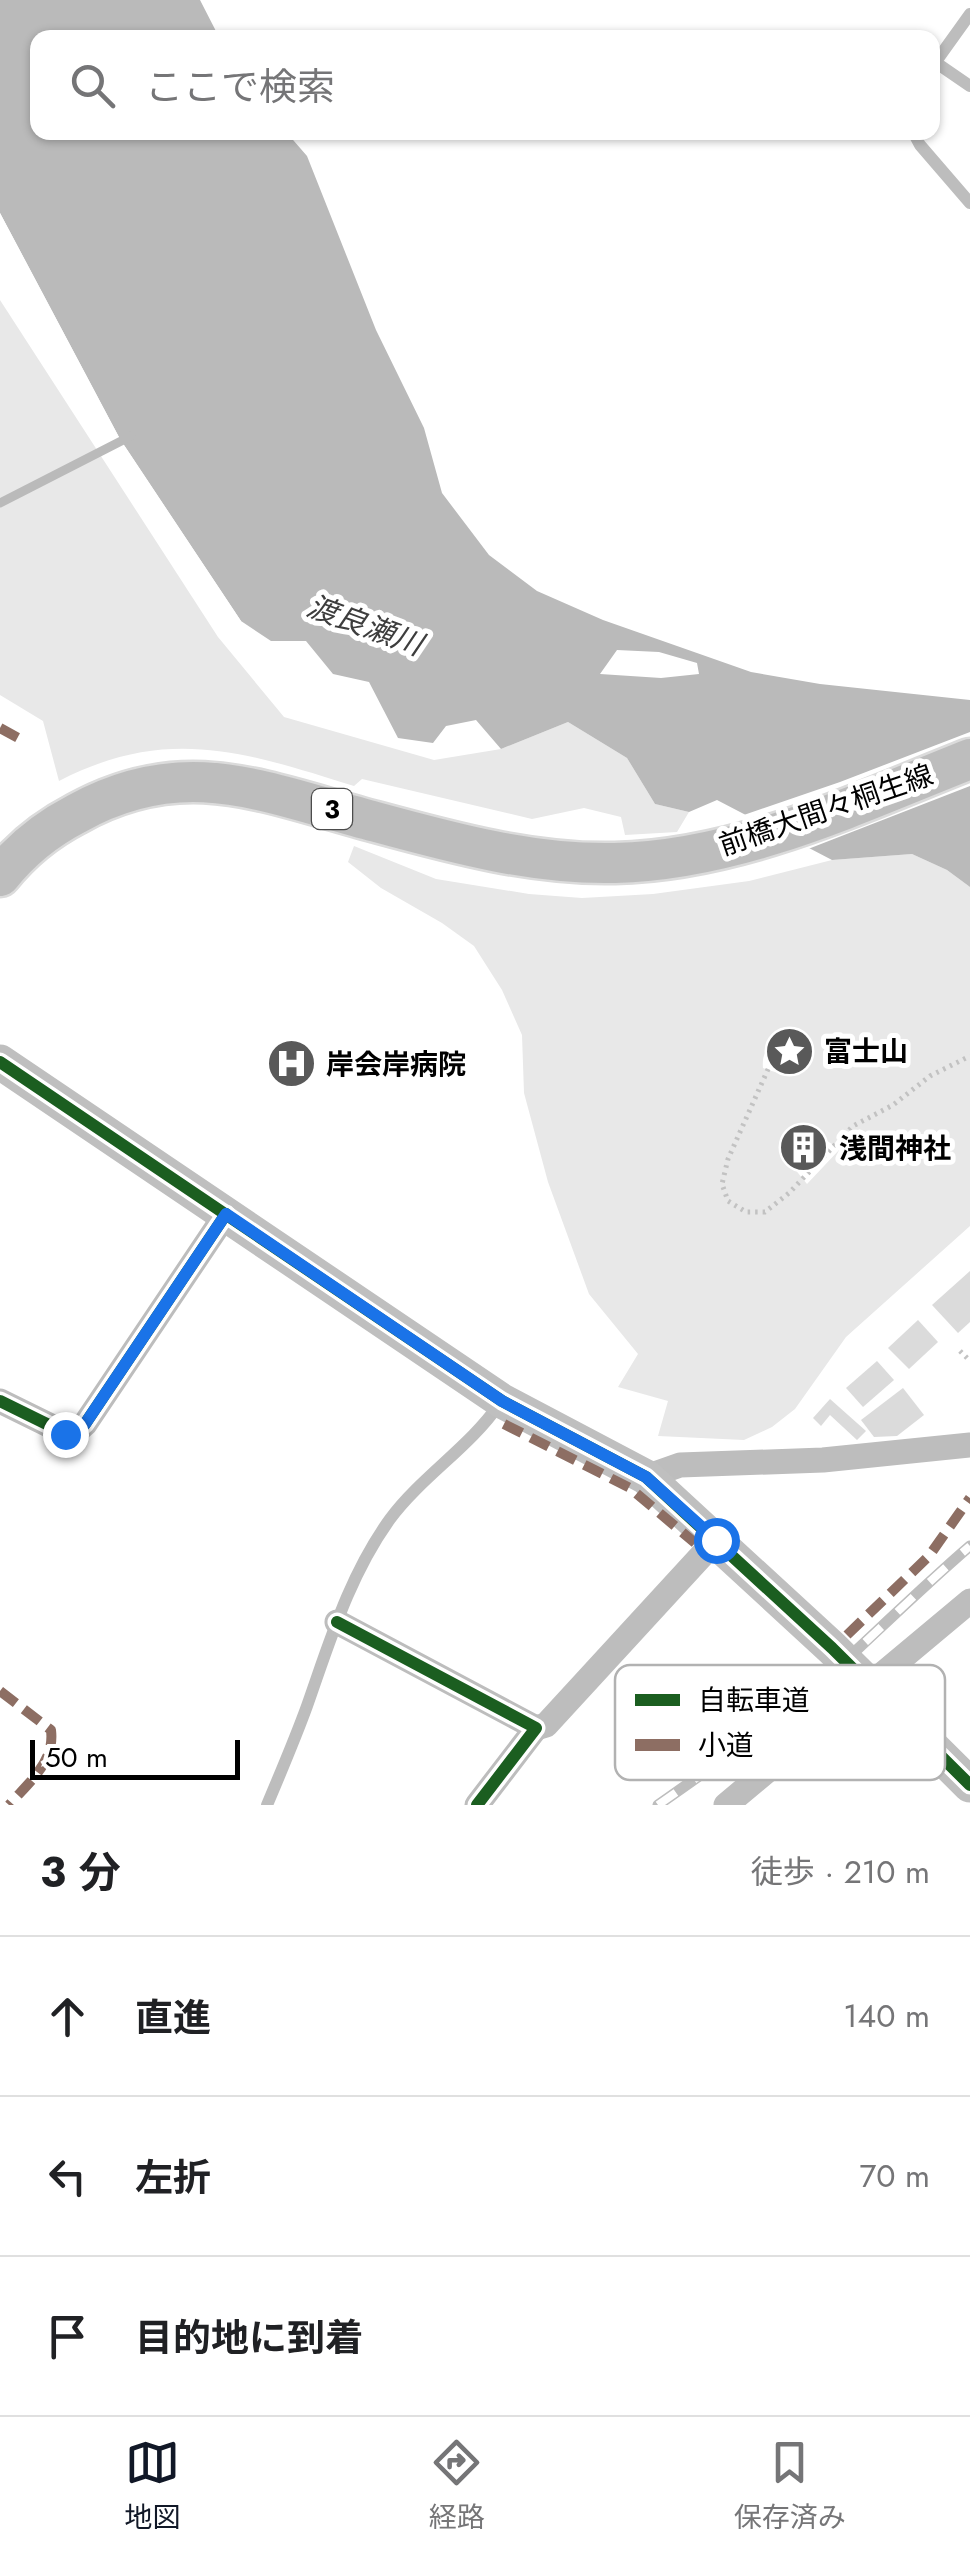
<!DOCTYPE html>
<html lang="ja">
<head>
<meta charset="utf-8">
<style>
	body { margin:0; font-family:Jost,"Noto Sans JP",sans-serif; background:#f6f6f6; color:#202124 }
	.scale { position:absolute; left:30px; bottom:25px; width:210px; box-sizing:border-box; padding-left:10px; border:5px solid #000; border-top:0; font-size:28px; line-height:35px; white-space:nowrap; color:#000; -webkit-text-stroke:8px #fff; paint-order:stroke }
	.stop { position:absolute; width:30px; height:30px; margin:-22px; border:8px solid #1a73e8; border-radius:50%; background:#fff }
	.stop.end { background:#1a73e8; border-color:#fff; box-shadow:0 2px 10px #0008 }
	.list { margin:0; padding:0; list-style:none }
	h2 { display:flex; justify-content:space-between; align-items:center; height:130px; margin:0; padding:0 40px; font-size:42px }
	h2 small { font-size:32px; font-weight:400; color:#757577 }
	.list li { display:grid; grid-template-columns:65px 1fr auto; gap:30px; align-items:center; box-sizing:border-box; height:160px; padding:0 40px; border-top:2px solid #e0e0e0 }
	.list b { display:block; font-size:38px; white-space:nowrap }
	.list em { font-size:32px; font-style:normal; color:#757577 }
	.icon { flex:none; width:55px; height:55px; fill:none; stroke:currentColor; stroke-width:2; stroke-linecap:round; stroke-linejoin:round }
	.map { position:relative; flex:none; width:970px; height:1805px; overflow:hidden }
	.search { position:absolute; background:#fff; box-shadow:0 2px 8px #0004; left:30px; right:30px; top:30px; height:110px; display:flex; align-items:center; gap:25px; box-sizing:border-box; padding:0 35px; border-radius:20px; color:#757577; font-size:38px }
	.sheet { height:610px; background:#fff }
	nav { display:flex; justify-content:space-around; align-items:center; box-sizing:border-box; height:140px; border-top:2px solid #e0e0e0; background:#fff; font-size:28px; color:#757577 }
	nav a { display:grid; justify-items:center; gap:5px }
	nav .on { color:#111827 }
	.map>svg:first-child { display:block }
</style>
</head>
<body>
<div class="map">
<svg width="970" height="1805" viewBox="0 0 970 1805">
	<rect width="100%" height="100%" fill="#fff"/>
	<g fill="#e8e8e8" fill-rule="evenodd">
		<path d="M 0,300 L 218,637 L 284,717 L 434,760 L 501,749 L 568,722 L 627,758 L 655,804 L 689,812 L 677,832 L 625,835 L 621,817 L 584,808 L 532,819 L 362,779 L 354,786 C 245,752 167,725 59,781 L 43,721 L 0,695 Z"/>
		<path d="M 354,846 L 436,879 L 529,894 L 582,898 L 653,894 L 749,881 L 832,860 L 912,854 L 947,870 L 970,887 L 970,1226 L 846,1337 L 795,1409 L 772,1427 L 744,1440 L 658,1436 L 668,1401 L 618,1387 L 638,1354 L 589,1294 L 548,1182 L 524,1093 L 522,1035 L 502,990 L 474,946 L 442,923 L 381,888 L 348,862 ZM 795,1038 L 801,1043 L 803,1064 C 789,1076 779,1074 763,1068 C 761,1047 775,1040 795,1038 ZM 804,1131 L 816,1134 L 840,1149 L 807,1184 L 781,1152 L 792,1134 Z"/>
	</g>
	<path fill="#bababa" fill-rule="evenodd" d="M 0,0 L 200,0 L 219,37 L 38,38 L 38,132 L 287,133 L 307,156 L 376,330 L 424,428 L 442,493 L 489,555 L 537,591 L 603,620 L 751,672 L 820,684 L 970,700 L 970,887 L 947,870 L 912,854 L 832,860 L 717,800 L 689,812 L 655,804 L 627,758 L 568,722 L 501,749 L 476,720 L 446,726 L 433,743 L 398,738 L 369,682 L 333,674 L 306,641 L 271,641 L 241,621 L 120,439 L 0,213 ZM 617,650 L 659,652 L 697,663 L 699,674 L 661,678 L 600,674 Z"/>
	<g fill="#fff">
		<polygon points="0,213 120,439 241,621 237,624 116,441 0,224"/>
		<polygon points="970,732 970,786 803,851 738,817 840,782"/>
	</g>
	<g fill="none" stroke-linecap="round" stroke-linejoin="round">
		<polyline stroke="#bababa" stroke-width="9" points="0,503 131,436"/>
	</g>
	<g fill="#dbdbdb">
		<polygon points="804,1136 816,1149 805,1160 792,1146"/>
		<polygon points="970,1271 970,1322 958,1333 932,1305"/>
		<polygon points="918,1320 938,1342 909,1369 888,1348"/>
		<polygon points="877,1361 894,1380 863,1407 846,1388"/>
		<polygon points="903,1388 924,1415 897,1436 874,1437 861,1420"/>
		<polygon points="830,1399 866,1431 857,1440 830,1415 821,1426 813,1418"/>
	</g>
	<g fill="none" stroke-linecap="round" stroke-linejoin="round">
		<defs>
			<path id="primary" d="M 0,876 C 20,851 47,829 76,814 C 185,753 266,793 376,822 C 453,843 534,865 615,863 C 740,860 856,804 970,759"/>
		</defs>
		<use href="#primary" stroke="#dbdbdb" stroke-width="45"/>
		<g stroke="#c2c2c2" stroke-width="5" stroke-dasharray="2.5 5" stroke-linecap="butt">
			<polyline points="789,1051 778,1053 769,1067 728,1159 722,1184 728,1201 746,1212 765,1212 789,1193 853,1126 893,1105 930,1076 970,1056"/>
			<polyline points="960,1351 970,1361"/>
		</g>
		<g stroke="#bdbdbd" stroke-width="12">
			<polyline points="935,62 970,86"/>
			<polyline points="932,67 970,14"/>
			<polyline points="913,132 920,145 970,203"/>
			<path d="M 267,1805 C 281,1772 295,1739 307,1706 C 330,1641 349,1576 390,1519 C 422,1476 470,1447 500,1403"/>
		</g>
		<g stroke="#bdbdbd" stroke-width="25">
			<polyline points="0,1401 65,1433 76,1432 85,1424 226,1214"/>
			<polyline points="646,1477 680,1465 823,1460 970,1445"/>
			<polyline points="337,1622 536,1728 477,1805"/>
			<polyline points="536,1728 546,1725 716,1540"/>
			<polyline points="726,1805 970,1601"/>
		</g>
		<polyline stroke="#bfbfbf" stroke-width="35" points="0,1062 502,1401 646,1477 832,1648 970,1785"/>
		<use href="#primary" stroke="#bdbdbd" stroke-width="40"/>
		<defs>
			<path id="rail" d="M 658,1805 C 722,1760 789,1714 846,1660 C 887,1622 927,1583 970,1546"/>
		</defs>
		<use href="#rail" stroke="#bdbdbd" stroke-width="11"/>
		<use href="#rail" stroke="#fff" stroke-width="8" stroke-dasharray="22" stroke-linecap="butt"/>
		<g stroke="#8d6e63" stroke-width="10" stroke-dasharray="20 10" stroke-linecap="butt">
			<polyline points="0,728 24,741"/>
			<polyline points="504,1424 630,1488 695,1543"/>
			<polyline points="847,1635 929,1556 970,1498"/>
			<path d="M 0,1691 L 51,1730 C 55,1762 29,1782 9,1805"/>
		</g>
		<defs>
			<g id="cycleway">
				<polyline points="0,1062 502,1401 646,1477 832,1648 970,1785"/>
				<polyline points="0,1401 65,1433 76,1432 85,1424 226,1214"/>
				<polyline points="337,1622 536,1728 477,1805"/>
			</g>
		</defs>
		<use href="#cycleway" stroke="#fff" stroke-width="19"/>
		<use href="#cycleway" stroke="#1b5e20" stroke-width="12"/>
	</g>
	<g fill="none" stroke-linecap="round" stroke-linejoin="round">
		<polyline stroke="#1a73e8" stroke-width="12" points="65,1434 76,1432 85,1424 226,1214 502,1401 646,1477 716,1540"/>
	</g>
	<defs>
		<symbol id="sight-disc" viewBox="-11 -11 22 22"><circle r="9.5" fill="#595959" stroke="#fff"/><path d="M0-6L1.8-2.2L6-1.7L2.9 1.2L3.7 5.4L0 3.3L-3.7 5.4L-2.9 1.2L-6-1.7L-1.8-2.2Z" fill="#fff"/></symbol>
		<symbol id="hospital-disc" viewBox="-11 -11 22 22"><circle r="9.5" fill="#595959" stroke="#fff"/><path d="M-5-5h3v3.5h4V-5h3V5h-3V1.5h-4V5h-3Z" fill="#fff"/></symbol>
		<symbol id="building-disc" viewBox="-11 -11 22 22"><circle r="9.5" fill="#595959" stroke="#fff"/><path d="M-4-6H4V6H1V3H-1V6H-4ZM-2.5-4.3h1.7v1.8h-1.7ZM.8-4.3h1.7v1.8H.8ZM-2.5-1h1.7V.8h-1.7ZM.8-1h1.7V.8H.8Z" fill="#fff"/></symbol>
	</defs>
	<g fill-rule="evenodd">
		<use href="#sight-disc" x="762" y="1024" width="55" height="55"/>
		<use href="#hospital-disc" x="264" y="1036" width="55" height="55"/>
		<use href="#building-disc" x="776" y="1120" width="55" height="55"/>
	</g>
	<g text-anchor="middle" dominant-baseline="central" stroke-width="10" stroke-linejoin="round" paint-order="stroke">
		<rect fill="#fff" stroke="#4c4c4c" stroke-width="2.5" x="312" y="789" width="40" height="40" rx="8"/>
		<g font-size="25" font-weight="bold" fill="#000">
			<text x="332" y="809">3</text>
		</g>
		<g font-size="28" fill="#000" stroke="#fff">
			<text transform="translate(826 810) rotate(-19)">前橋大間々桐生線</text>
		</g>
		<g font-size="28" font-weight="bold" fill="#000" stroke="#fff" text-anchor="start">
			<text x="824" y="1051">富士山</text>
			<text x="326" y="1064">岸会岸病院</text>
			<text x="839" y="1148">浅間神社</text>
		</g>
		<g font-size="30" font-style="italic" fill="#3d3d3d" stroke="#fff">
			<text transform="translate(365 625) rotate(20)">渡良瀬川</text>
		</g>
	</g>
	<rect x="615" y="1665" width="330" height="115" rx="15" fill="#fff" stroke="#b2b2b2" stroke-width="2.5"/>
	<rect x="635" y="1694" width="45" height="12" fill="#1b5e20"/>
	<rect x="635" y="1739" width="45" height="12" fill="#8d6e63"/>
	<g font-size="28" fill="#000">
		<text x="698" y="1710">自転車道</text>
		<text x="698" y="1755">小道</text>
	</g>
</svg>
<div class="scale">50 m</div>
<div class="stop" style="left:716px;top:1540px"></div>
<div class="stop end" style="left:65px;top:1434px"></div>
<div class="search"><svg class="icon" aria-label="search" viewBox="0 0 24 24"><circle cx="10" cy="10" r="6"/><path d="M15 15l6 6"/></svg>ここで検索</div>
</div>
<section class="sheet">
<h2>3 分<small>徒歩 · 210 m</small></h2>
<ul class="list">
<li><svg class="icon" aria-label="ahead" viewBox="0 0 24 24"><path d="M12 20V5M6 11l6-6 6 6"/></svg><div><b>直進</b></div><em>140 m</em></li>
<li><svg class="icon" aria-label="left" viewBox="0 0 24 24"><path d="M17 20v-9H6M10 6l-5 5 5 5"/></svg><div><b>左折</b></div><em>70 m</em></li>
<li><svg class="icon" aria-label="arrive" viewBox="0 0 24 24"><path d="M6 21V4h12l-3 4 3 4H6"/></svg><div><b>目的地に到着</b></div></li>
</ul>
</section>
<nav>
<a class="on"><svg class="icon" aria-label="map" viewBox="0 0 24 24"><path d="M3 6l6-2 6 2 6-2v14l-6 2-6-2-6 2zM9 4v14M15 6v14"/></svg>地図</a>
<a><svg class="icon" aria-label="directions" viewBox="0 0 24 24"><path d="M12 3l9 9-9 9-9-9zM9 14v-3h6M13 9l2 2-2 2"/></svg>経路</a>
<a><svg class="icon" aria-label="saved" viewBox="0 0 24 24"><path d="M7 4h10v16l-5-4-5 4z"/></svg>保存済み</a>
</nav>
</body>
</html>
